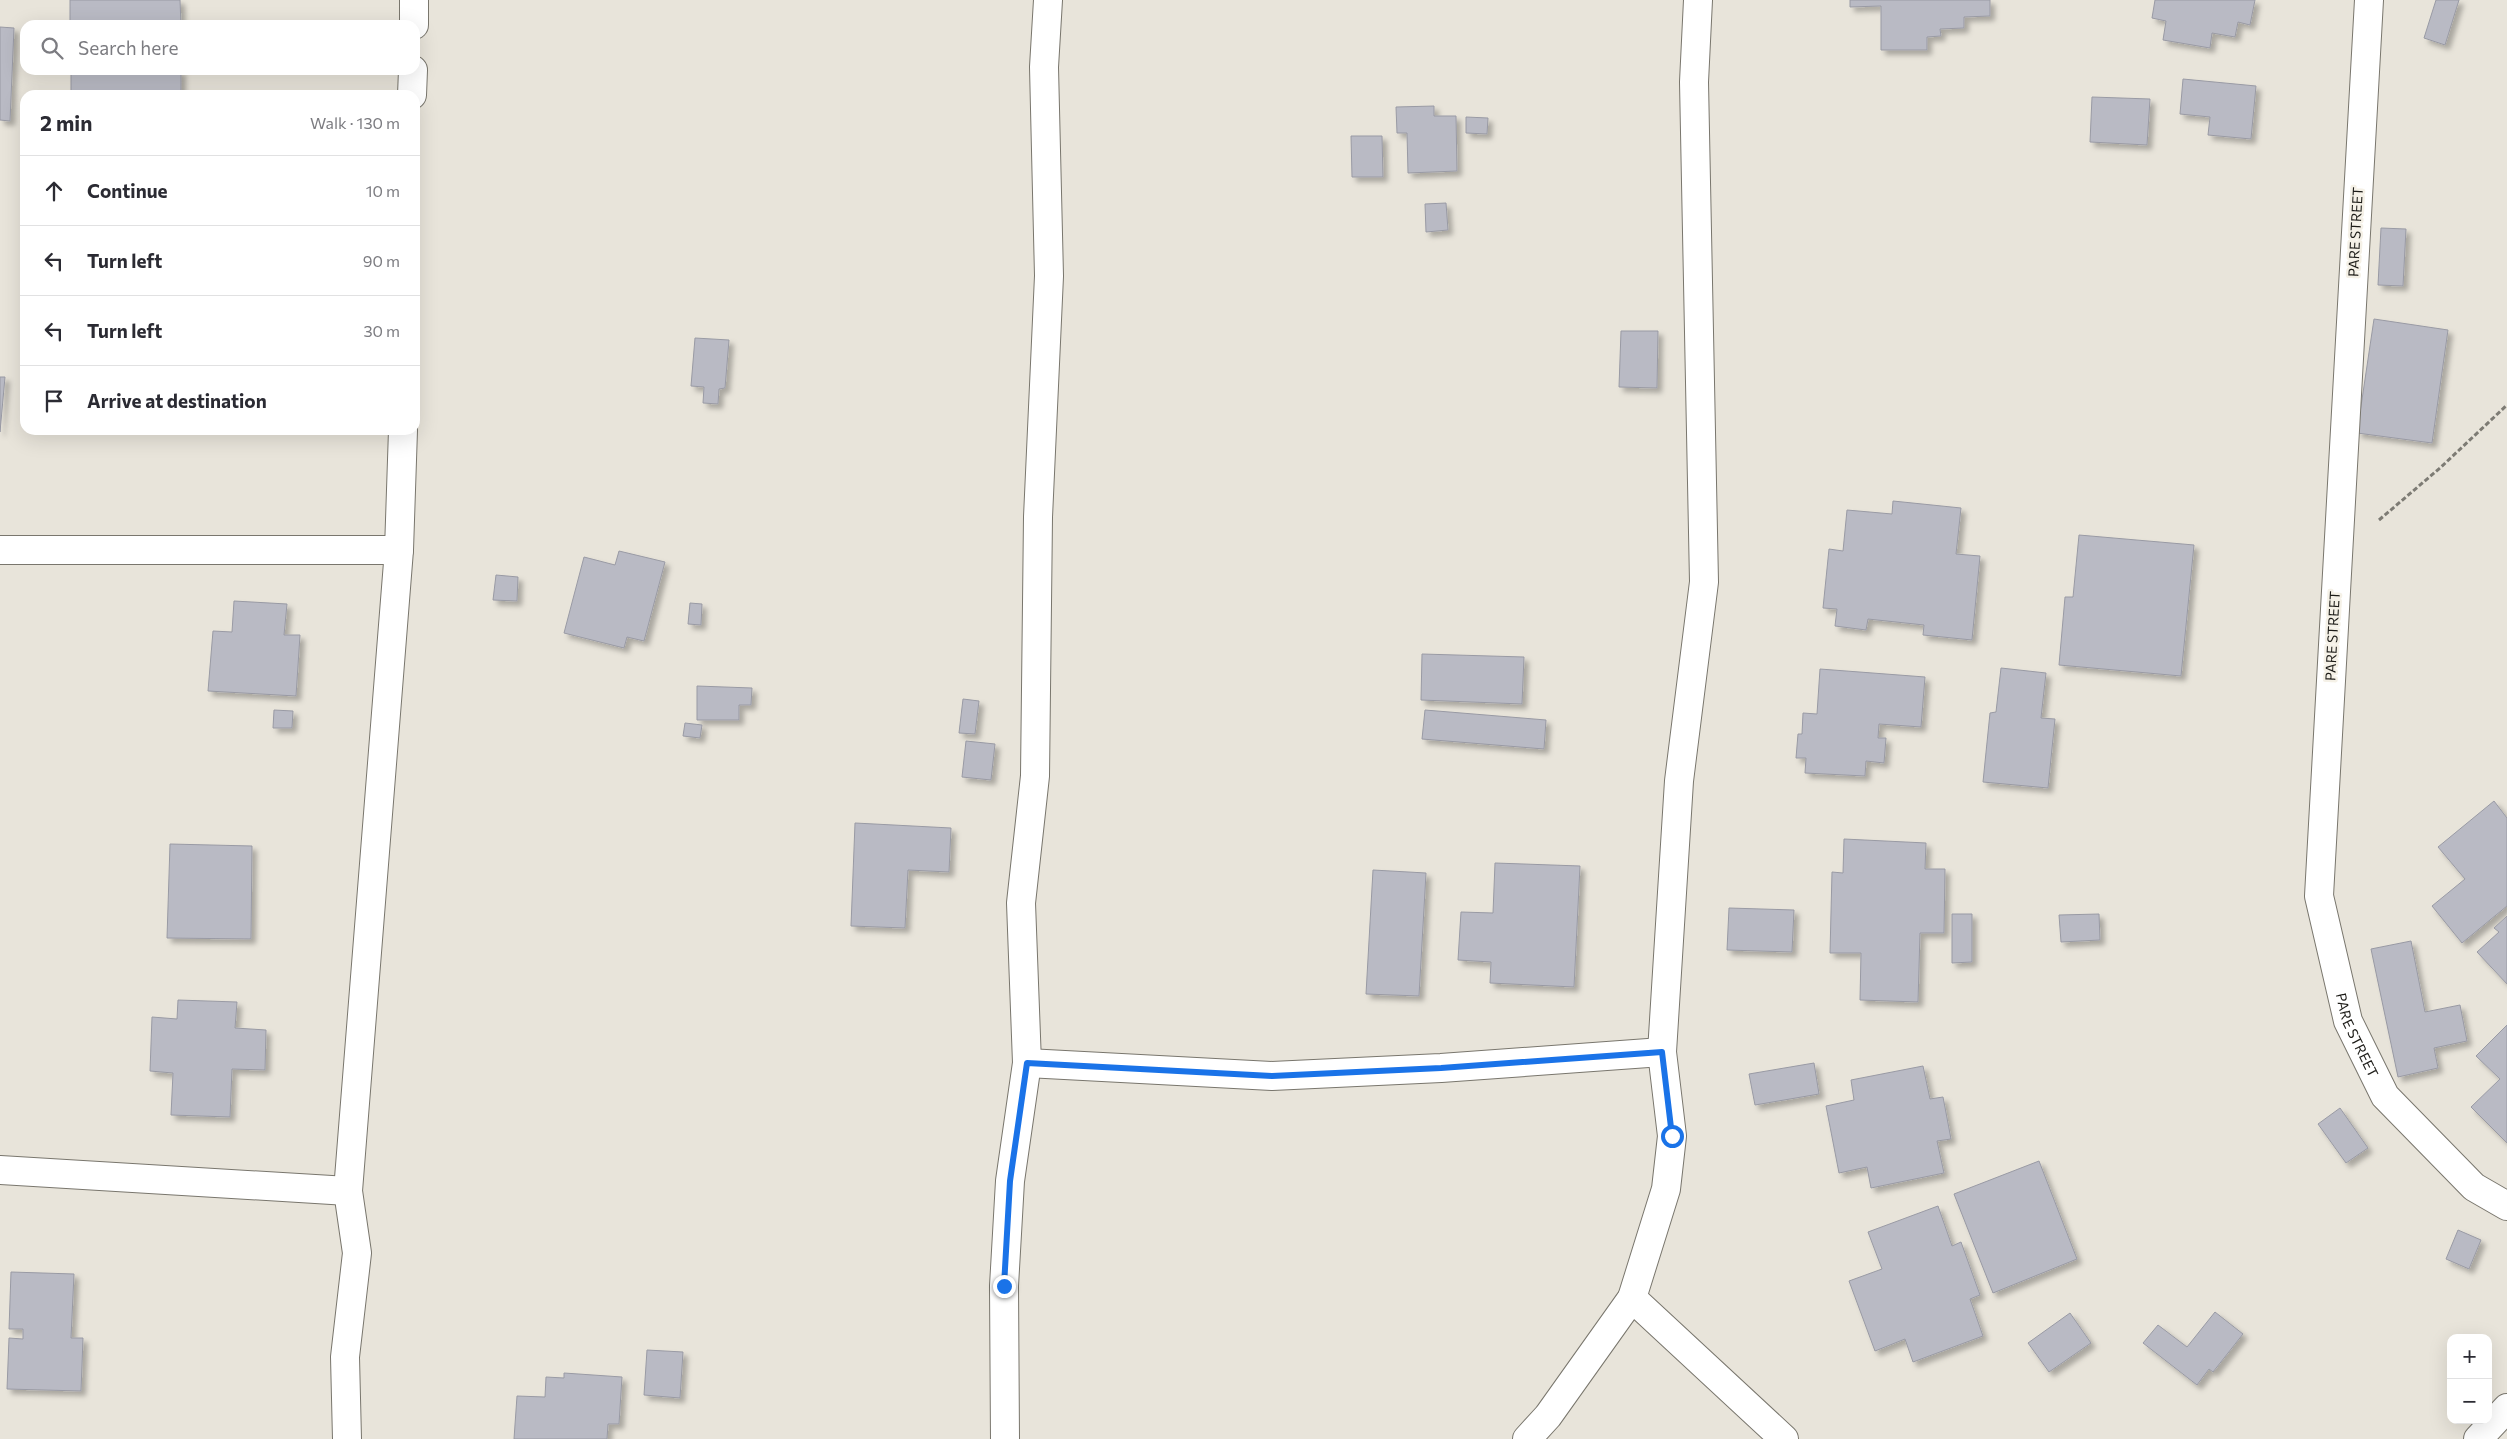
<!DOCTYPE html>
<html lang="en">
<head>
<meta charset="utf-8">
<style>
	body { margin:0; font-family:Commissioner,sans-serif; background:#f2f2f3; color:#2b2b33 }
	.controls { position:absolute; right:15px; bottom:15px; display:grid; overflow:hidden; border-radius:10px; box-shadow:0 5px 20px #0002 }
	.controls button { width:45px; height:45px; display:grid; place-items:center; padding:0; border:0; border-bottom:1px solid #e1e1e2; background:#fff; color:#2b2b33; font:25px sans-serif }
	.stop { position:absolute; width:15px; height:15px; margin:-11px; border:4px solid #1a73e8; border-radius:50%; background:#fff }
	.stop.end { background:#1a73e8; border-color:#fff; box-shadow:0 1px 5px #0008 }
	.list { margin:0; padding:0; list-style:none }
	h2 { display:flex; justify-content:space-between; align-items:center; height:65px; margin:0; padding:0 20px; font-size:21px }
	h2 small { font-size:16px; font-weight:400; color:#7c7c81 }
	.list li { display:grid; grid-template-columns:32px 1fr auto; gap:15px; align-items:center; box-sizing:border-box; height:70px; padding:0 20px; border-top:1px solid #e1e1e2 }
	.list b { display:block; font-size:19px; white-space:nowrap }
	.list em { font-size:16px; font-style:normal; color:#7c7c81 }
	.icon { flex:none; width:28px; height:28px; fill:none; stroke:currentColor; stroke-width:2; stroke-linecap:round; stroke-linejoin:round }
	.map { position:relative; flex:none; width:2507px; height:1439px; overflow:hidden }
	.search { position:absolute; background:#fff; box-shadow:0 5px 20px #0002; left:20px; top:20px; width:400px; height:55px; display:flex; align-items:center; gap:12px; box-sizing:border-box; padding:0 18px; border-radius:15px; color:#7c7c81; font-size:19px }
	.panel { position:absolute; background:#fff; box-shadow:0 5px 20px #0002; left:20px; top:90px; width:400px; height:345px; border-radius:15px }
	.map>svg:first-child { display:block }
</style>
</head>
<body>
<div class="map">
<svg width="2507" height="1439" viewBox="0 0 2507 1439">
	<defs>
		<filter id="shadow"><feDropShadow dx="4.5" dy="4.5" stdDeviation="2.5" flood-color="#0004"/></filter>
	</defs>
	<rect width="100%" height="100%" fill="#e8e4da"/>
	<g fill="#b9bac4" stroke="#999aa4" filter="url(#shadow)">
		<polygon points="70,0 180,0 181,25 70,25"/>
		<polygon points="1850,0 1990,0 1990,16 1964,17 1964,28 1940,29 1941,36 1927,37 1927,50 1881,50 1881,6 1850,7"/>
		<polygon points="2155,0 2255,0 2250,25 2238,22 2235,37 2212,33 2210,48 2163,40 2166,21 2152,18"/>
		<polygon points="2436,0 2459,0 2445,45 2424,38"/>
		<polygon points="0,27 14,28 10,121 0,120"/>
		<rect x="71" y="70" width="110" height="25"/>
		<polygon points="2183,79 2256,86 2251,139 2208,135 2210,117 2180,114"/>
		<polygon points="2092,97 2150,99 2147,145 2090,142"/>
		<polygon points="1434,106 1434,116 1456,116 1457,171 1408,173 1407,133 1397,133 1396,107"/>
		<polygon points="1466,117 1488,118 1487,134 1466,133"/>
		<polygon points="1351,136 1382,136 1383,177 1352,177"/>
		<polygon points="1446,203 1448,230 1426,232 1425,204"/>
		<polygon points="2381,228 2406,229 2403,286 2378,285"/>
		<polygon points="2374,319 2448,330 2432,443 2357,433"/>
		<polygon points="1621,331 1658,331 1657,388 1619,387"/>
		<polygon points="695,338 729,340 725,388 719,389 718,404 703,403 704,387 691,386"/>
		<polygon points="0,377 5,377 0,432"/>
		<polygon points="1893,501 1961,508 1956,554 1980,556 1972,640 1923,635 1924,625 1868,619 1866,630 1835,626 1837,609 1823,608 1829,549 1843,551 1847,510 1892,514"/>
		<polygon points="2079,535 2194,545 2181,676 2059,665 2065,597 2073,597"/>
		<polygon points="619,551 665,562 644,641 627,637 624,648 564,633 584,557 615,565"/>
		<polygon points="496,575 518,577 517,601 493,600"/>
		<polygon points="234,601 287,604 284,635 300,635 296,696 208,691 213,631 232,632"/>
		<polygon points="690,603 702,604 701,625 688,624"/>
		<polygon points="1422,654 1524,657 1522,704 1421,700"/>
		<polygon points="2001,668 2046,673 2041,718 2055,719 2048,788 1983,782 1990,713 1996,712"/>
		<polygon points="1820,669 1925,677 1921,727 1879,724 1878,738 1886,738 1884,763 1866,761 1865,776 1805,773 1806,758 1796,758 1798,734 1802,734 1803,713 1817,714"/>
		<polygon points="697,686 752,688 751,705 739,705 739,720 697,720"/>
		<polygon points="963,699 979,701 975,734 959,733"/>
		<polygon points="274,710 293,711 292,728 273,728"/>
		<polygon points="1425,710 1546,720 1544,749 1422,739"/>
		<polygon points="685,723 702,725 700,738 683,736"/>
		<polygon points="966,741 995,744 991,780 962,777"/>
		<polygon points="2494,801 2507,818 2507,906 2462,943 2432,906 2465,879 2438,847"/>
		<polygon points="855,823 951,828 949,872 908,870 905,928 851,926"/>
		<polygon points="1844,839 1926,843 1925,869 1945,869 1944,933 1920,933 1918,1002 1860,1000 1861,953 1830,953 1832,872 1843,873"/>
		<polygon points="170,844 252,846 251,939 167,938"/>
		<polygon points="1495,863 1580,866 1574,987 1490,983 1491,962 1458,960 1461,912 1493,913"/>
		<polygon points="1373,870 1426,873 1419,996 1366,994"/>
		<polygon points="1729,908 1794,910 1792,952 1727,950"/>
		<polygon points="1952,914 1972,914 1972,962 1952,963"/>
		<polygon points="2099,914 2100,940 2061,942 2059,915"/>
		<polygon points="2507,916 2507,984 2477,952 2499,932 2494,928"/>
		<polygon points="2411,941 2425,1012 2460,1005 2467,1041 2434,1048 2438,1068 2398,1077 2371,949"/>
		<polygon points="178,1000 237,1002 235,1028 266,1030 265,1070 232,1069 230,1117 171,1115 173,1073 150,1071 152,1017 177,1019"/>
		<polygon points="2507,1025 2507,1143 2471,1107 2500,1079 2476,1056"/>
		<polygon points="1814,1063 1819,1094 1755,1105 1749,1074"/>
		<polygon points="1923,1066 1930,1099 1943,1097 1951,1139 1937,1141 1944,1173 1871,1188 1867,1167 1839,1173 1826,1106 1854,1100 1851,1080"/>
		<polygon points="2340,1108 2368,1148 2346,1163 2318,1124"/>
		<polygon points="2039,1161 2077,1259 1993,1293 1954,1194"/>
		<polygon points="1938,1206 1952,1246 1961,1242 1980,1295 1970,1299 1983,1336 1913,1362 1905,1339 1875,1351 1849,1281 1882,1269 1868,1232"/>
		<polygon points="2458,1230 2481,1240 2469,1269 2446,1259"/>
		<polygon points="11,1272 74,1274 71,1338 83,1338 81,1391 7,1389 9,1338 23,1339 23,1329 9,1329"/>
		<polygon points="2215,1312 2243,1334 2213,1372 2209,1369 2197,1385 2143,1343 2158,1325 2187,1347"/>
		<polygon points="2070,1313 2091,1343 2049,1372 2028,1343"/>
		<polygon points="647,1350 683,1352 680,1398 644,1395"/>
		<polygon points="564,1373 622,1377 619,1424 608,1424 607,1439 514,1439 517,1396 545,1397 546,1377 564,1378"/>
	</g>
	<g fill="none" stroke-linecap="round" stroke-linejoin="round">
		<defs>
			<g id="minor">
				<path id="s1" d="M 2369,0 L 2319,896 L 2348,1021 L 2385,1096 L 2474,1187 L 2507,1206"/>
				<polyline points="414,25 414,0"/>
				<polyline points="412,95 413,70"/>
				<polyline points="0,550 399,550"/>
				<polyline points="1027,1063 1272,1076 1441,1068 1662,1052"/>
				<polyline points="0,1170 348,1191"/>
				<polyline points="1632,1298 1784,1439"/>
				<polyline points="347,1439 345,1357 357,1253 348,1191 399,550 403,430"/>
				<polyline points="1005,1439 1004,1286 1010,1181 1027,1063 1021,903 1035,776 1038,517 1049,276 1044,67 1048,0"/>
				<polyline points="1527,1439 1548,1416 1632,1298 1666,1189 1672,1136 1662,1052 1679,781 1704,582 1694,82 1698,0"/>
				<polyline points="2478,1439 2507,1408"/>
			</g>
		</defs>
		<use href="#minor" stroke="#79766d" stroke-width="30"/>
		<polyline stroke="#7d7b74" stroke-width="3" stroke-dasharray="5 2.5" stroke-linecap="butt" points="2379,520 2440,468 2507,405"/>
		<use href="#minor" stroke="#fff" stroke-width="28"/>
	</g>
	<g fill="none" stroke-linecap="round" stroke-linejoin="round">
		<polyline stroke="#1a73e8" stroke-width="6" points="1004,1286 1010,1181 1027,1063 1272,1076 1441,1068 1662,1052 1672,1136"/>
	</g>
	<g text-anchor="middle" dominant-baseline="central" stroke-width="5" stroke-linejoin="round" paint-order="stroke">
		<g font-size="14" fill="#1d1c18" stroke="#f5f1e7">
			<text transform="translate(2355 232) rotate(-87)">PARE STREET</text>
			<text transform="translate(2332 636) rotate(-87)">PARE STREET</text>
			<text stroke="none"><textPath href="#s1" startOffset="1042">PARE STREET</textPath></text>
		</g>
	</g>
</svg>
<div class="controls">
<button>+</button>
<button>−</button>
</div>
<div class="stop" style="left:1672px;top:1136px"></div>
<div class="stop end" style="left:1004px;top:1286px"></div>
<div class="search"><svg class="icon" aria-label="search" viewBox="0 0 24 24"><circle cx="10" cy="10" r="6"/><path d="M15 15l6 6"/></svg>Search here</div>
<section class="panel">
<h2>2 min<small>Walk · 130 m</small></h2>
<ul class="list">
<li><svg class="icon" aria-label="ahead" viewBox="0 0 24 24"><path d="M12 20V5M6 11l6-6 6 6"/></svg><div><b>Continue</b></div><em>10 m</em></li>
<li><svg class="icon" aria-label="left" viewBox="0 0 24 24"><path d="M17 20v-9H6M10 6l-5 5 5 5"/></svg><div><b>Turn left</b></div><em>90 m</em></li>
<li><svg class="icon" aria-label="left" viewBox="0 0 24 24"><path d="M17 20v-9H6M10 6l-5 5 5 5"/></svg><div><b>Turn left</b></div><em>30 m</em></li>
<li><svg class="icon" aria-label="arrive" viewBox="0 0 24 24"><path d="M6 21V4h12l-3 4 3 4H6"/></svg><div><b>Arrive at destination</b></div></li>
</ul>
</section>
</div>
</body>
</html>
